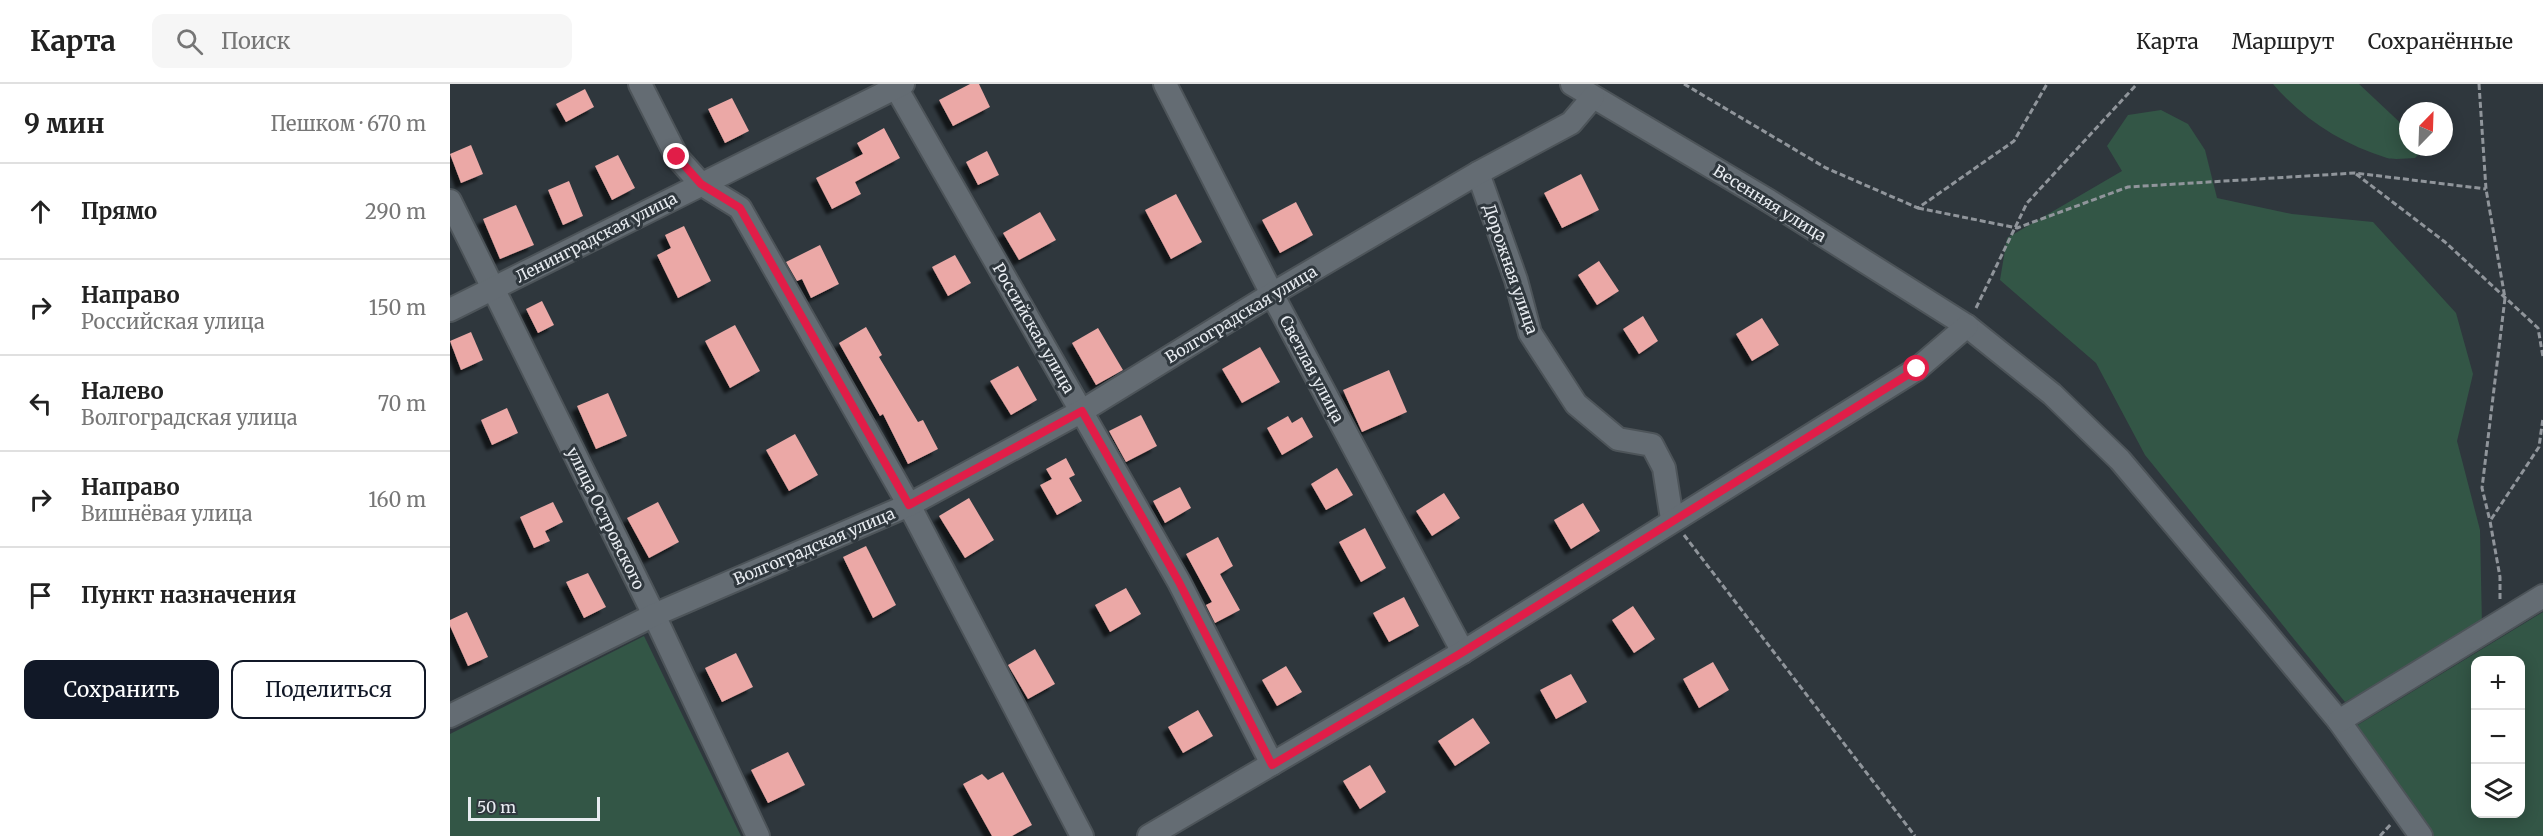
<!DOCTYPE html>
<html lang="ru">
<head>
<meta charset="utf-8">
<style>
	body { margin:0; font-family:Merriweather,serif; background:#f6f6f6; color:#222 }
	.controls { position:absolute; right:18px; bottom:18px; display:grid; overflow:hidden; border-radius:12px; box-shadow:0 3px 15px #0003 }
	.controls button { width:54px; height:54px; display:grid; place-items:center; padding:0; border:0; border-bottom:2px solid #e0e0e0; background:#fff; color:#222; font:30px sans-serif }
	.compass { position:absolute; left:1949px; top:18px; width:54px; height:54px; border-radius:50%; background:#fff; box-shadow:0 3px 15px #0003; rotate:23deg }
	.scale { position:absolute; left:18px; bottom:15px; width:132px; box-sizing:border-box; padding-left:6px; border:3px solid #e8ecf1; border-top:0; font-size:16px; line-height:21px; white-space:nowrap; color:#e8ecf1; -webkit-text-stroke:4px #2f373d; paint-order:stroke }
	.stop { position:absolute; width:18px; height:18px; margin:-14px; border:4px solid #e11d48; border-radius:50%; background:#fff }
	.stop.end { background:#e11d48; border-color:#fff; box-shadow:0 2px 6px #0008 }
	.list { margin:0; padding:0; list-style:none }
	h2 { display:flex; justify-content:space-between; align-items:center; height:78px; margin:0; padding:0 24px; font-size:26px }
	h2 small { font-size:20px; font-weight:400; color:#767676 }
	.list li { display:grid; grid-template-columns:39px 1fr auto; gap:18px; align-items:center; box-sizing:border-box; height:96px; padding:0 24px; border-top:2px solid #e0e0e0 }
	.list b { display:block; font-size:22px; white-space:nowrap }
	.list p { margin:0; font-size:20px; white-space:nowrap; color:#767676 }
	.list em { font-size:20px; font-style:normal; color:#767676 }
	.actions { display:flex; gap:12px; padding:18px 24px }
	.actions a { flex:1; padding:14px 0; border:2px solid #111827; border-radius:12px; text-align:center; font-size:21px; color:#111827 }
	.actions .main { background:#111827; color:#fff }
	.icon { flex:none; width:33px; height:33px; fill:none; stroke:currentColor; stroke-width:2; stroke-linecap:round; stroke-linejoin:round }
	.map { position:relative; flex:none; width:2093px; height:752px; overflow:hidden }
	header { display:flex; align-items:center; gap:36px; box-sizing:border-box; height:84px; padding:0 30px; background:#fff; border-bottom:2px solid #e0e0e0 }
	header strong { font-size:28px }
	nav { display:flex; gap:33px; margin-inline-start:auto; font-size:21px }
	.search { width:420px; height:54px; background:#f6f6f6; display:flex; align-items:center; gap:15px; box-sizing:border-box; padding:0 21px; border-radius:12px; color:#767676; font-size:22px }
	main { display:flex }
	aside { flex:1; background:#fff }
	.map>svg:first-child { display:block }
</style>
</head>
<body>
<header>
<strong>Карта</strong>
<div class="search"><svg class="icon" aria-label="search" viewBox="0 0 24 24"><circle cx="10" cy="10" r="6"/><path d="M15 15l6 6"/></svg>Поиск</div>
<nav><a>Карта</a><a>Маршрут</a><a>Сохранённые</a></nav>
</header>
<main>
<aside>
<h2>9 мин<small>Пешком · 670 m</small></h2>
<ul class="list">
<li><svg class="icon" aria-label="ahead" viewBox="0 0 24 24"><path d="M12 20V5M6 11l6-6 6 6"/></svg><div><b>Прямо</b></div><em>290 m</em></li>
<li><svg class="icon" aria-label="right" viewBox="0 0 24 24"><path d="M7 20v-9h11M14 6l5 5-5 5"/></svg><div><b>Направо</b><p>Российская улица</p></div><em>150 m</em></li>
<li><svg class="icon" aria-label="left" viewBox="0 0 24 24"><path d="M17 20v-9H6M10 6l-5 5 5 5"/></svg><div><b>Налево</b><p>Волгоградская улица</p></div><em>70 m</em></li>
<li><svg class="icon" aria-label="right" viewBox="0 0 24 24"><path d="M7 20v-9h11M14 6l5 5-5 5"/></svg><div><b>Направо</b><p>Вишнёвая улица</p></div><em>160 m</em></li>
<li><svg class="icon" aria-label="arrive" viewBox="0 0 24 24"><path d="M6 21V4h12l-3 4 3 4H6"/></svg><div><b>Пункт назначения</b></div></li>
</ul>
<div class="actions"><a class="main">Сохранить</a><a>Поделиться</a></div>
</aside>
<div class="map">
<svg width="2093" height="752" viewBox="0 0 2093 752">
	<defs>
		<filter id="shadow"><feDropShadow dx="-5.5" dy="5.5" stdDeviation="1.5" flood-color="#0009"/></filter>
	</defs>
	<rect width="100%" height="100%" fill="#2f373d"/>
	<g fill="#335646" fill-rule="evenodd">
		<path d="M 1823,0 L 1909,0 L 1958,46 L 1958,63 L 1975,63 L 1965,74 C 1957,74 1945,76 1937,74 C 1892,60 1853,35 1823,0 Z"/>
		<polygon points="1711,26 1738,40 1755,66 1767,114 1842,130 1923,138 2006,229 2023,290 2007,357 2030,446 2032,542 1895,618 1695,371 1646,279 1550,196 1557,154 1672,87 1657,62 1678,31"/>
		<path d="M 2093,528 L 2093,752 L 1984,752 L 1906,642 ZM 2026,576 L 2070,576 L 2070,730 L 2026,730 Z"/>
		<polygon points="194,552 291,752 0,752 0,650"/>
	</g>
	<g fill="#eba8a6" filter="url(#shadow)">
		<polygon points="520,0 529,0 540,23 503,42 489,16"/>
		<polygon points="135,5 144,23 116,38 106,20"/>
		<polygon points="282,14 299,47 275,59 258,25"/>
		<polygon points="434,44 450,74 405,98 411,110 382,125 366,94 413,70 407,59"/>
		<polygon points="21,61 33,90 11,99 0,70"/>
		<polygon points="537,67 549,91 528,101 516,78"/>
		<polygon points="168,71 185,104 162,116 145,82"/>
		<polygon points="1131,90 1149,126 1112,144 1094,109"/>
		<polygon points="119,97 133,132 113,141 98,106"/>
		<polygon points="726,110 752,158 721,175 695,126"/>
		<polygon points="846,118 863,151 830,169 812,136"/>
		<polygon points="66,121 84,161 50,175 33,135"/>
		<polygon points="590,128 606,156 569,176 553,149"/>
		<polygon points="234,142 261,197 228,214 207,171 221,164 215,151"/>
		<polygon points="370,161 389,200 361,214 352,195 347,197 336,178"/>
		<polygon points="505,171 521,199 498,212 482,183"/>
		<polygon points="1149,177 1169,207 1147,221 1128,191"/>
		<polygon points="92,217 104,241 88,249 76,225"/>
		<polygon points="1193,232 1208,257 1189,270 1173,245"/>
		<polygon points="1312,234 1329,261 1302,277 1286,250"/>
		<polygon points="285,241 310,287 280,304 255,257"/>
		<polygon points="416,243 432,271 429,273 468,338 473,336 488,365 458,380 433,330 430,332 389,259"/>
		<polygon points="648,244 673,286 646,301 622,259"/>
		<polygon points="21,248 33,276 11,286 0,257"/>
		<polygon points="810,263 830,298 792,319 772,285"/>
		<polygon points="568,282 587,316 561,331 540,297"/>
		<polygon points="939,286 957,328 912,348 893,306"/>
		<polygon points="158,309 177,352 146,365 127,322"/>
		<polygon points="57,324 68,349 42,361 31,336"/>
		<polygon points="691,331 707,362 676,378 659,347"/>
		<polygon points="838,332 842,339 852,333 863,353 832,371 817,344"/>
		<polygon points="345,350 368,391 339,407 316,366"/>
		<polygon points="616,374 625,391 619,394 632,417 607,431 590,401 602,395 596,385"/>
		<polygon points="887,384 903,411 876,426 861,400"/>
		<polygon points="730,403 741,424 715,439 703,417"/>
		<polygon points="994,409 1010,434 982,452 966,427"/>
		<polygon points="519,414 544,456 515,474 489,432"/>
		<polygon points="103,418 113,438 95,447 100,457 84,464 70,433"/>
		<polygon points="208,418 229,458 199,474 177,434"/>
		<polygon points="1133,419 1150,447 1121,465 1104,436"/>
		<polygon points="915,444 936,484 911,498 889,458"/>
		<polygon points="768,453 783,482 770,490 790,526 765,539 756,521 762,518 736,470"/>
		<polygon points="416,462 446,521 423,534 393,473"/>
		<polygon points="138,489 156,523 134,534 116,498"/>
		<polygon points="676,504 691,530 660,548 645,521"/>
		<polygon points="954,513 969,542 939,558 923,529"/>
		<polygon points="1183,522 1205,555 1184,569 1162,536"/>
		<polygon points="17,528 38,573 18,582 0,542 0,536"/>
		<polygon points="585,565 605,600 578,615 558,581"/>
		<polygon points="286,569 303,603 272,618 255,584"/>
		<polygon points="1263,578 1279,606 1249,624 1233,595"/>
		<polygon points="836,582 852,608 827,622 812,596"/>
		<polygon points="1121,590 1137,618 1106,635 1090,606"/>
		<polygon points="748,626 763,652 733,669 718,643"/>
		<polygon points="1023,634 1040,659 1005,682 988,657"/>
		<polygon points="338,668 355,701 318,719 301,686"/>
		<polygon points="920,681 936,708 910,725 893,697"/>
		<polygon points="553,688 582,741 562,752 542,752 513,700 532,690 538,696"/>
	</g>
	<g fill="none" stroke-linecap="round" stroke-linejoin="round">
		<defs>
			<g id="minor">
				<polyline points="190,0 227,73 251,100 290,124 459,421 632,752"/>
				<polyline points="444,0 729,498 822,680"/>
				<polyline points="715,0 822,210 1013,568"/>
				<polyline points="1122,0 1319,117 1517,242 1602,310 1670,376 1811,543 1889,637 1971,752"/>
				<polyline points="1028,89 1066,196 1080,249 1126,320 1168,355 1202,361 1214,384 1222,435"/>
				<polyline points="0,117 204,531 308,752"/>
				<polyline points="0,226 453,0"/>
				<polyline points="0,632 204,531 459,421 632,327 822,210 1028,89 1121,39 1143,13"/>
				<polyline points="1889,637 2093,512"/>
				<polyline points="699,752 1013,568 1467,285 1517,242"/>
			</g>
		</defs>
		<use href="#minor" stroke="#4d5459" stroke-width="26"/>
		<g stroke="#90959b" stroke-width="3" stroke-dasharray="6 3" stroke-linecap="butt">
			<polyline points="1234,0 1376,84 1468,124 1564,57 1597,0"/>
			<polyline points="2029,0 2036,105 2055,214 2032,404 2040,437"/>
			<polyline points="1906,90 1995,158 2088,244 2093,273"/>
			<polyline points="1468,124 1567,144 1678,103 1905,89 2036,105"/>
			<polyline points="1526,224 1577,119 1687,0"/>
			<polyline points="1234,451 1465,752"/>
			<polyline points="2050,515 2050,493 2040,437 2089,363 2093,334"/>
			<polyline points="1930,752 1941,740"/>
		</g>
		<use href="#minor" stroke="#646c73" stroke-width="22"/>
	</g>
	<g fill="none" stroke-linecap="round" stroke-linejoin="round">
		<polyline stroke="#e11d48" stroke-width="8" points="227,73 251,100 290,124 459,421 632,327 729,498 822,681 1013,568 1467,285"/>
	</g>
	<g text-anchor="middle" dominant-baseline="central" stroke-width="6" stroke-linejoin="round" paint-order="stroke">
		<g font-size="16" fill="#e8ecf1" stroke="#2f373d">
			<text transform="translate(1320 119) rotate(32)">Весенняя улица</text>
			<text transform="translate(146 153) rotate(-27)">Ленинградская улица</text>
			<text transform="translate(1061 185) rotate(71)">Дорожная улица</text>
			<text transform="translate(791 230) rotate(-31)">Волгоградская улица</text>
			<text transform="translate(584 244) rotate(60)">Российская улица</text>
			<text transform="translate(862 285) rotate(62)">Светлая улица</text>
			<text transform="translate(156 434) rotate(64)">улица Островского</text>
			<text transform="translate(364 462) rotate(-23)">Волгоградская улица</text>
		</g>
	</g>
</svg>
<div class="controls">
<button>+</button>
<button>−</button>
<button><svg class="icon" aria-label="layers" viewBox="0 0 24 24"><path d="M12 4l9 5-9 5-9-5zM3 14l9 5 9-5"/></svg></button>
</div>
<svg class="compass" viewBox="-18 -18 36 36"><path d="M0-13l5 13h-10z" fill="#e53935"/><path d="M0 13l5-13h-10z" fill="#767676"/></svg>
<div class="scale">50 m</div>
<div class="stop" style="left:1467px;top:285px"></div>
<div class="stop end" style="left:227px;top:73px"></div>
</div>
</main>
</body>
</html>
